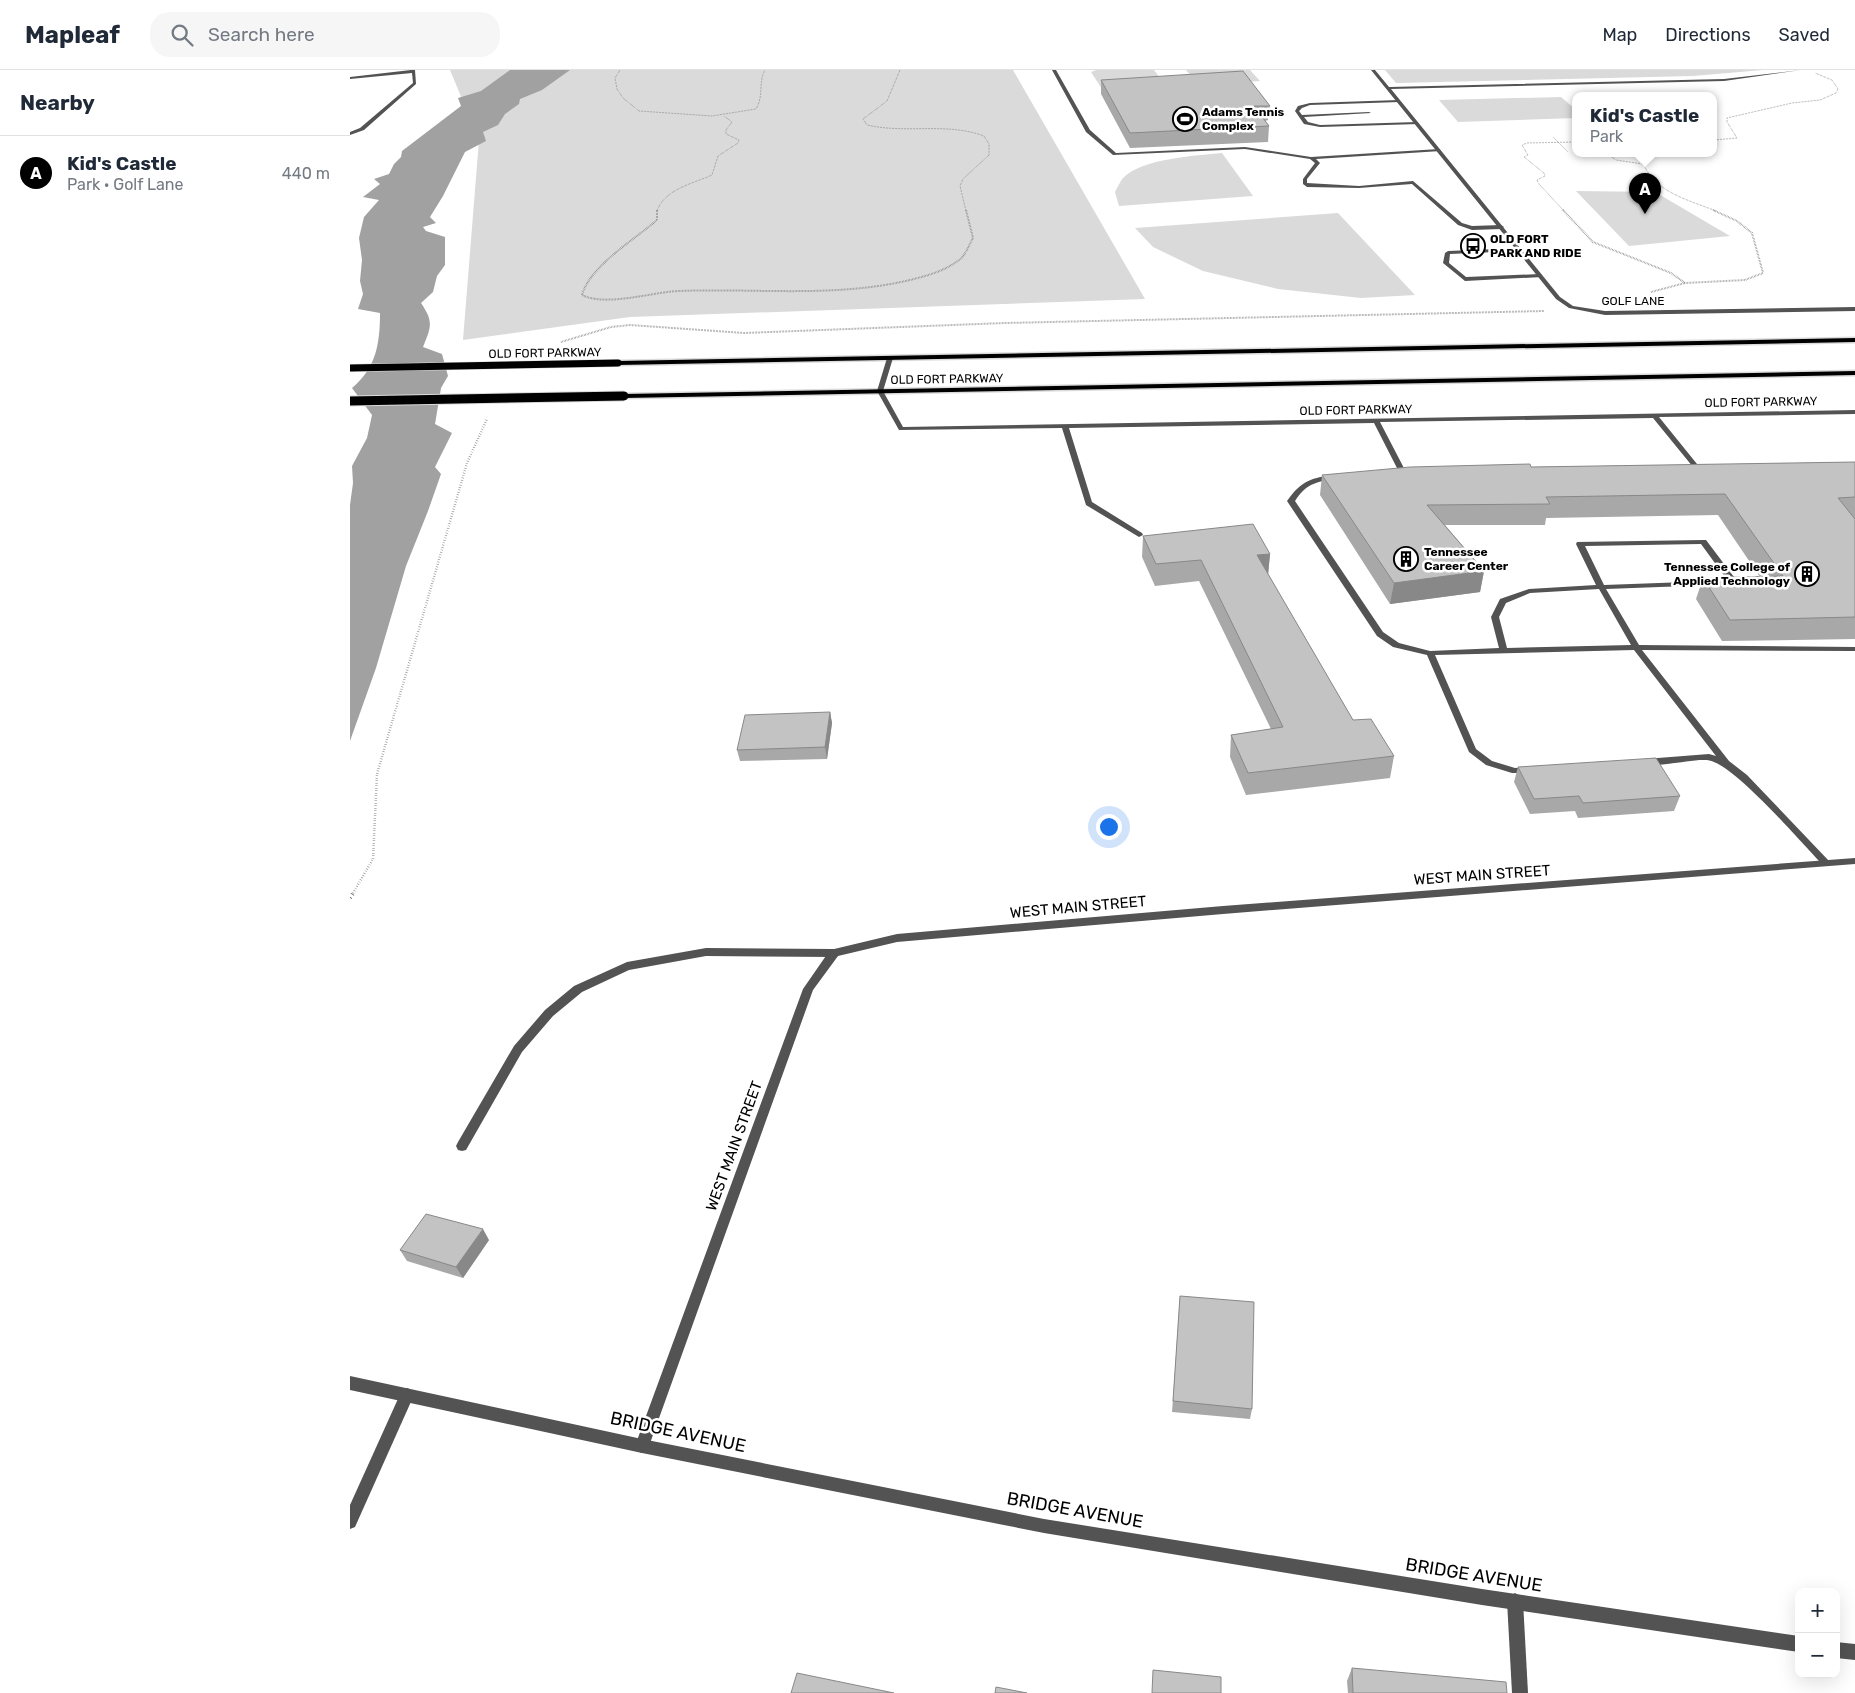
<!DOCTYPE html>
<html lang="en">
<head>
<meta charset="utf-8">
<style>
	body { margin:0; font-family:Rubik,sans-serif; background:#f6f6f7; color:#1f2937 }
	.controls { position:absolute; right:15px; bottom:15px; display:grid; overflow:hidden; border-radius:10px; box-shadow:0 5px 20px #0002 }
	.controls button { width:45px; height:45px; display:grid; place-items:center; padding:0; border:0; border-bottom:1px solid #e0e1e3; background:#fff; color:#1f2937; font:25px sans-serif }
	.you { position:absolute; left:758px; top:756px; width:18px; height:18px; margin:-12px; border:4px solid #fff; border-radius:50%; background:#1a73e8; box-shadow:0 0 0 8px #1a73e833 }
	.badge { display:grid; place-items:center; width:32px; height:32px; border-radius:50%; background:#000; color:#fff; font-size:16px; font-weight:700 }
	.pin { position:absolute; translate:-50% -41px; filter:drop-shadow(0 1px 2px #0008) }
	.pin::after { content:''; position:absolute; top:26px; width:18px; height:15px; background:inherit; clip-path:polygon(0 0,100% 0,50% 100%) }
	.popup { position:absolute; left:1222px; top:22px; width:145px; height:65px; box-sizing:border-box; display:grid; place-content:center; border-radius:10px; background:#fff; filter:drop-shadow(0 1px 4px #0005); font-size:16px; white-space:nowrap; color:#747a83 }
	.popup b { font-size:19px; color:#1f2937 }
	.popup::after { content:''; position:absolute; left:50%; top:100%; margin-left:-10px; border:10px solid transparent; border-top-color:#fff }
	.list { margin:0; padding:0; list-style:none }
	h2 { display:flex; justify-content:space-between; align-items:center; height:65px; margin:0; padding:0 20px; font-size:21px }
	h2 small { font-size:16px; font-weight:400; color:#747a83 }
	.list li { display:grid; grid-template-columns:32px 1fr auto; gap:15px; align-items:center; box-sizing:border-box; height:75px; padding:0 20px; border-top:1px solid #e0e1e3 }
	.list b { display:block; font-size:19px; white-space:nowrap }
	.list p { margin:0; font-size:16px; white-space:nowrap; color:#747a83 }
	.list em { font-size:16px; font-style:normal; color:#747a83 }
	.icon { flex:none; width:28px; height:28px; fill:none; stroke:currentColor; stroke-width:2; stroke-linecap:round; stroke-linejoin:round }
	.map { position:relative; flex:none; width:1505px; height:1623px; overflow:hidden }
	header { display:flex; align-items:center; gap:30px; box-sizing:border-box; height:70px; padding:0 25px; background:#fff; border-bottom:1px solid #e0e1e3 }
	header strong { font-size:24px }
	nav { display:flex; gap:28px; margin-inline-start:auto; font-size:18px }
	.search { width:350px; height:45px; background:#f6f6f7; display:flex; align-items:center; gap:12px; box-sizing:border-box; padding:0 18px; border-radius:20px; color:#747a83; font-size:19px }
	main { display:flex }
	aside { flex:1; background:#fff }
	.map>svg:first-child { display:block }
</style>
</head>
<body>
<header>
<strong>Mapleaf</strong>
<div class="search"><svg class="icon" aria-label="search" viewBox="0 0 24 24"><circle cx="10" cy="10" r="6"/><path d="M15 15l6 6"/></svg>Search here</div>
<nav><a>Map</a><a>Directions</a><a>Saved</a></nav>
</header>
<main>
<aside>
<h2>Nearby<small></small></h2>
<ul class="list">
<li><span class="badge">A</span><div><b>Kid's Castle</b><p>Park · Golf Lane</p></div><em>440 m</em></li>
</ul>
</aside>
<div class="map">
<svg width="1505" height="1623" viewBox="0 0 1505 1623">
	<rect width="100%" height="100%" fill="#fff"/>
	<g fill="#dadada">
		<polygon points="100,0 663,0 795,229 280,247 113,270 129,70"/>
		<polygon points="746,0 804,0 816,16 752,19 741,2"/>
		<polygon points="836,0 900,0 910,11 854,15 848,14"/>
		<polygon points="1035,0 1413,0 1343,6 1046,13"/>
		<polygon points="1211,27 1226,40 1226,48 1108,52 1089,30"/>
		<path d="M 872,83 L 903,126 L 769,136 L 765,122 C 767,118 770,112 773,108 C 793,88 845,86 872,83 Z"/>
		<polygon points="1226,121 1305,122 1380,166 1279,176"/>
		<polygon points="988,143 1065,225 1011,228 928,219 853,201 803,177 785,158"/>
	</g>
	<path fill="#a1a1a1" d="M 160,0 L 220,0 L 192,20 L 170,29 L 169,34 L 155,44 L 148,55 L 133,62 L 136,71 L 115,82 L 93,126 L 80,147 L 86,153 L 73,157 L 76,161 L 95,167 L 95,195 L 87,206 L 83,222 L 71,233 C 84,252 81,257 73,277 L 92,284 L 98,306 L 91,318 L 85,354 L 102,363 L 85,397 L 91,404 L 78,441 L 56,496 L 26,598 L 0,671 L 0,435 L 3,413 L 2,396 L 17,368 L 22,345 L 2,318 C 26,298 30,274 30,243 L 8,239 L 13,224 L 10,211 L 12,190 L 9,168 L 14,147 L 29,130 L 13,127 L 30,114 L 24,109 L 39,104 L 44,94 L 51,87 L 52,81 L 111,36 L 108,28 L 131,21 Z"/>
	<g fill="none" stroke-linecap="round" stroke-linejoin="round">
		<defs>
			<g id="primary">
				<polygon points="1505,268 1505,272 268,295 264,293 268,291"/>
				<polygon points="1505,301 1505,305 274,328 270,326 274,324"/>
			</g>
		</defs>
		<use href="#primary" stroke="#dbdbdb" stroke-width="3"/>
		<g stroke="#757575" stroke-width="1" stroke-dasharray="0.5 1" stroke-linecap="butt">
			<path d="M 270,0 L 265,8 L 267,19 L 273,28 L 289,41 L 362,46 L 406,39 C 414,26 408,13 415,0"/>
			<path d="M 550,0 L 537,31 L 513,49 L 517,55 C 556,64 597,52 634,66 L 639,74 L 639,85 L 613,109 L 610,116 L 616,141"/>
			<polyline points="1203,67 1218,82"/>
			<polyline points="1364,70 1387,68 1377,52 1377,48 1442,33 1470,30 1486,23 1488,19 1482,10 1465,3"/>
			<polyline points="1256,83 1266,90 1293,94"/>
			<path d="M 1295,83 L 1292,88 C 1299,121 1339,130 1366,141"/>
			<path d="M 307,141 C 315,119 342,114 362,105 L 368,86 L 388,73 L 389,70 L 376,64 L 376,60 L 382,52 L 374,46"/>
			<polyline points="1214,141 1189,114 1187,110 1195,106 1194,103 1174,87 1178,85 1172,75 1177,73 1226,72"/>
		</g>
		<g stroke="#757575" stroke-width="2" stroke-dasharray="0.5 1" stroke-linecap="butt">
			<path d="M 307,140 L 307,150 C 284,170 240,196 232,225 C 256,237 302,222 329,221 C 406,218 484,228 560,210 C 576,206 595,201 609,190 C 615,186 619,175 623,168 L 616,140"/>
			<polyline points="1213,140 1243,172 1321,203 1335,213"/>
			<polyline points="1301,222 1335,213 1395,210 1413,203 1402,163 1387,151 1363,140"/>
			<polyline points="211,272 261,257 280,255 394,263 655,253 1194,241"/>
		</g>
		<polyline stroke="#757575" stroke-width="2.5" stroke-dasharray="0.5 2" stroke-linecap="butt" points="3,823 23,789 27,704 117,393 137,349"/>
		<polyline stroke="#757575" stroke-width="4" stroke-dasharray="1 3" stroke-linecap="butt" points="0,828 4,822"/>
		<g fill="#535353" fill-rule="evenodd">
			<polygon points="61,0 65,0 66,14 14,60 0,65 0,62 10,58 63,13 62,3 0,9 0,7"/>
			<polygon points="702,0 706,0 740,60 766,83 895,77 961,87 1089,79 1091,81 966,89 970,93 957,109 957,113 1009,116 1063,111 1112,153 1122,156 1151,155 1154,157 1151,159 1122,160 1108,155 1062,114 1009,118 957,117 953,114 953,109 965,93 960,89 895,79 763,85 736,62"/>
			<polygon points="1049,30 1050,32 960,35 952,38 949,41 952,45 1019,42 1021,43 954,47 958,52 970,55 1067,52 1069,54 970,57 954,54 945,41 948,36 960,33"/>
			<polygon points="1171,178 1171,180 1169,181 1100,184 1099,193 1116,207 1190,204 1192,205 1192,207 1115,211 1093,193 1095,183 1098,181"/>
			<path d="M 540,286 L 543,288 L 533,321 L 553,357 L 1505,340 L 1505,344 L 1309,347 L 1347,394 L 1359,395 L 1360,396 L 1357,398 L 1343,397 L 1303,348 L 1030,352 L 1056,402 C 1053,405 1045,405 1042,402 L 1048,400 L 1024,353 L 719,358 L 742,432 L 792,463 L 793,465 L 789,467 L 736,435 L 712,358 L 549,360 L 527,321 L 537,288 Z"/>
			<path d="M 986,405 L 990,407 L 988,408 C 968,412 957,412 945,431 L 1033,562 L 1049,573 L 1080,581 L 1149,578 L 1141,547 L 1150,529 L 1179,519 L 1246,515 L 1226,474 L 1227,472 L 1353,470 L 1356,470 L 1387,511 L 1387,515 L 1376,515 L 1375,513 L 1378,511 L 1351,474 L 1235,476 L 1254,515 L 1364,511 L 1368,513 L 1364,515 L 1256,519 L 1289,575 L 1505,577 L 1505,581 L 1292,580 L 1379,691 L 1397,705 L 1479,791 L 1481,793 L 1479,795 L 1473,795 C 1452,774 1383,692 1357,690 C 1337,689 1311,698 1292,694 L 1290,692 L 1292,690 L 1295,689 L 1359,684 L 1366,686 L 1284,580 L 1085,585 L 1126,679 L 1142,691 L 1165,698 L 1181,697 L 1186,700 L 1181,703 L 1162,703 L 1136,695 L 1119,682 L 1077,585 L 1043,577 L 1027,566 L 937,431 C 951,411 962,407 986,405 ZM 1249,519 L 1281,575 L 1157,578 L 1149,547 L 1156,533 L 1180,523 Z"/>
			<polygon points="356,878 484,879 488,880 489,883 488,886 484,887 356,886 279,900 232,922 203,946 172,982 116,1080 112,1081 108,1080 106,1076 108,1072 164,976 195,940 224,916 277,892"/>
			<polygon points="57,1318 62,1320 64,1325 5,1457 0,1459 0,1435 52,1320"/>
			<polygon points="1165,1523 1170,1526 1173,1531 1178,1623 1162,1623 1157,1531 1160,1526"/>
		</g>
		<g fill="#535353" fill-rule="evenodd">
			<polygon points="1021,0 1025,0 1039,17 1374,9 1451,0 1374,11 1041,19 1210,227 1223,236 1255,241 1505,237 1505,241 1255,245 1219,238 1206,229"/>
			<polygon points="1505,788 1505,794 873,844 547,872 488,886 463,920 299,1376 297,1381 292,1383 287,1381 285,1376 453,919 480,880 547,864 873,836"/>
		</g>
		<g fill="#535353" fill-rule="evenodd">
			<polygon points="0,1306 292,1369 694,1449 1132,1519 1449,1566 1449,1582 1132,1535 694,1463 292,1383 0,1320"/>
			<polygon points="1486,1572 1505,1574 1505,1590 1486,1588"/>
		</g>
		<use href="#primary" fill="#000" fill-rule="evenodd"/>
		<defs>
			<polyline id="primary-bridge-far1" points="0,298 268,293"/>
			<polyline id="primary-bridge" points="0,331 274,326"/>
		</defs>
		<use href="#primary-bridge-far1" stroke="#dbdbdb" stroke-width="8" stroke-linecap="butt"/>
		<use href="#primary-bridge" stroke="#dbdbdb" stroke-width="11" stroke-linecap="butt"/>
		<use href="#primary-bridge-far1" stroke="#000" stroke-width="7"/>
		<use href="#primary-bridge" stroke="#000" stroke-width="9"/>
	</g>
	<g fill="#a8a8a8">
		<polygon points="751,10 920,36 918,50 915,51 919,56 918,72 780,78 751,24"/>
		<polygon points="1505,392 1505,448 1504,448 1505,449 1505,569 1372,571 1346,529 1353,508 1410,507 1368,445 1196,448 1195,455 1095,455 1134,501 1130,522 1040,534 970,425 972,405 1181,397"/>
		<polygon points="793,466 920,484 918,505 1003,650 1044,686 1040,708 896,725 880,687 881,665 921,659 849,511 805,516 792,487"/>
		<polygon points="480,642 482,653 477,689 390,691 387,680"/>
		<polygon points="1168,697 1330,726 1324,741 1228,748 1225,741 1180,744 1164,712"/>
		<polygon points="139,1170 113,1208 57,1191 50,1180"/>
		<polygon points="830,1226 902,1339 900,1349 822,1342"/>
		<polygon points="1002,1598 1157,1623 998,1623 997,1611"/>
	</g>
	<g fill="#888">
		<polygon points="920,484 918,505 907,485"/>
		<polygon points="1134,501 1130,522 1040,534 1044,513"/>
		<polygon points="480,642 482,653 477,689 475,677"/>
		<polygon points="133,1159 139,1170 113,1208 106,1197"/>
	</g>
	<g fill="#c3c3c3" stroke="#888">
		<polygon points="893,1 920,36 904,36 919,56 780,63 751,10"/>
		<polygon points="1505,392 1505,427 1488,428 1505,449 1505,547 1380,550 1353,508 1433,506 1375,424 1196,427 1200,434 1077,435 1134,501 1044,513 972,405 1060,397 1180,394 1181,397"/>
		<polygon points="903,454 920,484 907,485 1003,650 1021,649 1044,686 898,703 881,665 933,657 851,490 806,494 793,466"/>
		<polygon points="480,642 475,677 387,680 395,645"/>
		<polygon points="1306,688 1330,726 1233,733 1229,726 1184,729 1168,697"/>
		<polygon points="76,1144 133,1159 106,1197 50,1180"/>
		<polygon points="830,1226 904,1232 902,1339 823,1331"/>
		<polygon points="1002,1598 1156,1612 1157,1623 1003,1623"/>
		<polygon points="803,1600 871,1607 871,1623 802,1623"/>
		<polygon points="447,1603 544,1623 441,1623"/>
		<polygon points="646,1617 677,1623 645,1623"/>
	</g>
	<defs>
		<symbol id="stadium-ring" viewBox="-11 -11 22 22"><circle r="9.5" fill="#fff" stroke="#000" stroke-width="1.5"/><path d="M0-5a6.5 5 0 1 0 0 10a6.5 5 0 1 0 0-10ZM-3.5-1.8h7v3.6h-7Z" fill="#000"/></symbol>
		<symbol id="bus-ring" viewBox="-11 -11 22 22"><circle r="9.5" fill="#fff" stroke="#000" stroke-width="1.5"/><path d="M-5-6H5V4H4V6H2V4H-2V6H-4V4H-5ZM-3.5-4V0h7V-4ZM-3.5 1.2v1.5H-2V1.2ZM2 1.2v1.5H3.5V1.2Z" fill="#000"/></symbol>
		<symbol id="building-ring" viewBox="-11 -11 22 22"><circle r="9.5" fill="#fff" stroke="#000" stroke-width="1.5"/><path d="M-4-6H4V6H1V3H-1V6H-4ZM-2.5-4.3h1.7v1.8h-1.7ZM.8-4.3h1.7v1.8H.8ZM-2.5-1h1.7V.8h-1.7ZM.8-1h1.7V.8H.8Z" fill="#000"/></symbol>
	</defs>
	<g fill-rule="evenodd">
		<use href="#stadium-ring" x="821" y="35" width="28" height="28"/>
		<use href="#bus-ring" x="1109" y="162" width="28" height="28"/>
		<use href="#building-ring" x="1042" y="475" width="28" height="28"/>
		<use href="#building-ring" x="1443" y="490" width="28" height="28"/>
	</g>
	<g text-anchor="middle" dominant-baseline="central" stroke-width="5" stroke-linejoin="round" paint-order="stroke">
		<g font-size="12" font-weight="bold" fill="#000" stroke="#fff" text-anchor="start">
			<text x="852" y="42">Adams Tennis<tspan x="852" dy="14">Complex</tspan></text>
			<text x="1140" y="169">OLD FORT<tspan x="1140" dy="14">PARK AND RIDE</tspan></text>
			<text x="1074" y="482">Tennessee<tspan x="1074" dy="14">Career Center</tspan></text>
			<text x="1440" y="497" text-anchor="end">Tennessee College of<tspan x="1440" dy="14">Applied Technology</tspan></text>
		</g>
		<g font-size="12" fill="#000" stroke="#fff">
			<text x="1283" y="231">GOLF LANE</text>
			<text transform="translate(195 283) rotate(-1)">OLD FORT PARKWAY</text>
			<text transform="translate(597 309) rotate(-1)">OLD FORT PARKWAY</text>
			<text transform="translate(1411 332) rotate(-1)">OLD FORT PARKWAY</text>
			<text transform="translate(1006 340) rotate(-1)">OLD FORT PARKWAY</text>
		</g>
		<g font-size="15" fill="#000" stroke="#fff">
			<text transform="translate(1132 805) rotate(-4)">WEST MAIN STREET</text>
			<text transform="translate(728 837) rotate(-5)">WEST MAIN STREET</text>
			<text transform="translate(384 1076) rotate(-70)">WEST MAIN STREET</text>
		</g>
		<g font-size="18" fill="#000" stroke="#fff">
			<text transform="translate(328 1362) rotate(12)">BRIDGE AVENUE</text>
			<text transform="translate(725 1440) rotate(10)">BRIDGE AVENUE</text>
			<text transform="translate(1124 1505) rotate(9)">BRIDGE AVENUE</text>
		</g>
	</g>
</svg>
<div class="controls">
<button>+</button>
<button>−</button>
</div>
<div class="you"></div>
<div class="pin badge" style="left:1295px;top:144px">A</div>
<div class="popup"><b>Kid's Castle</b>Park</div>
</div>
</main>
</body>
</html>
